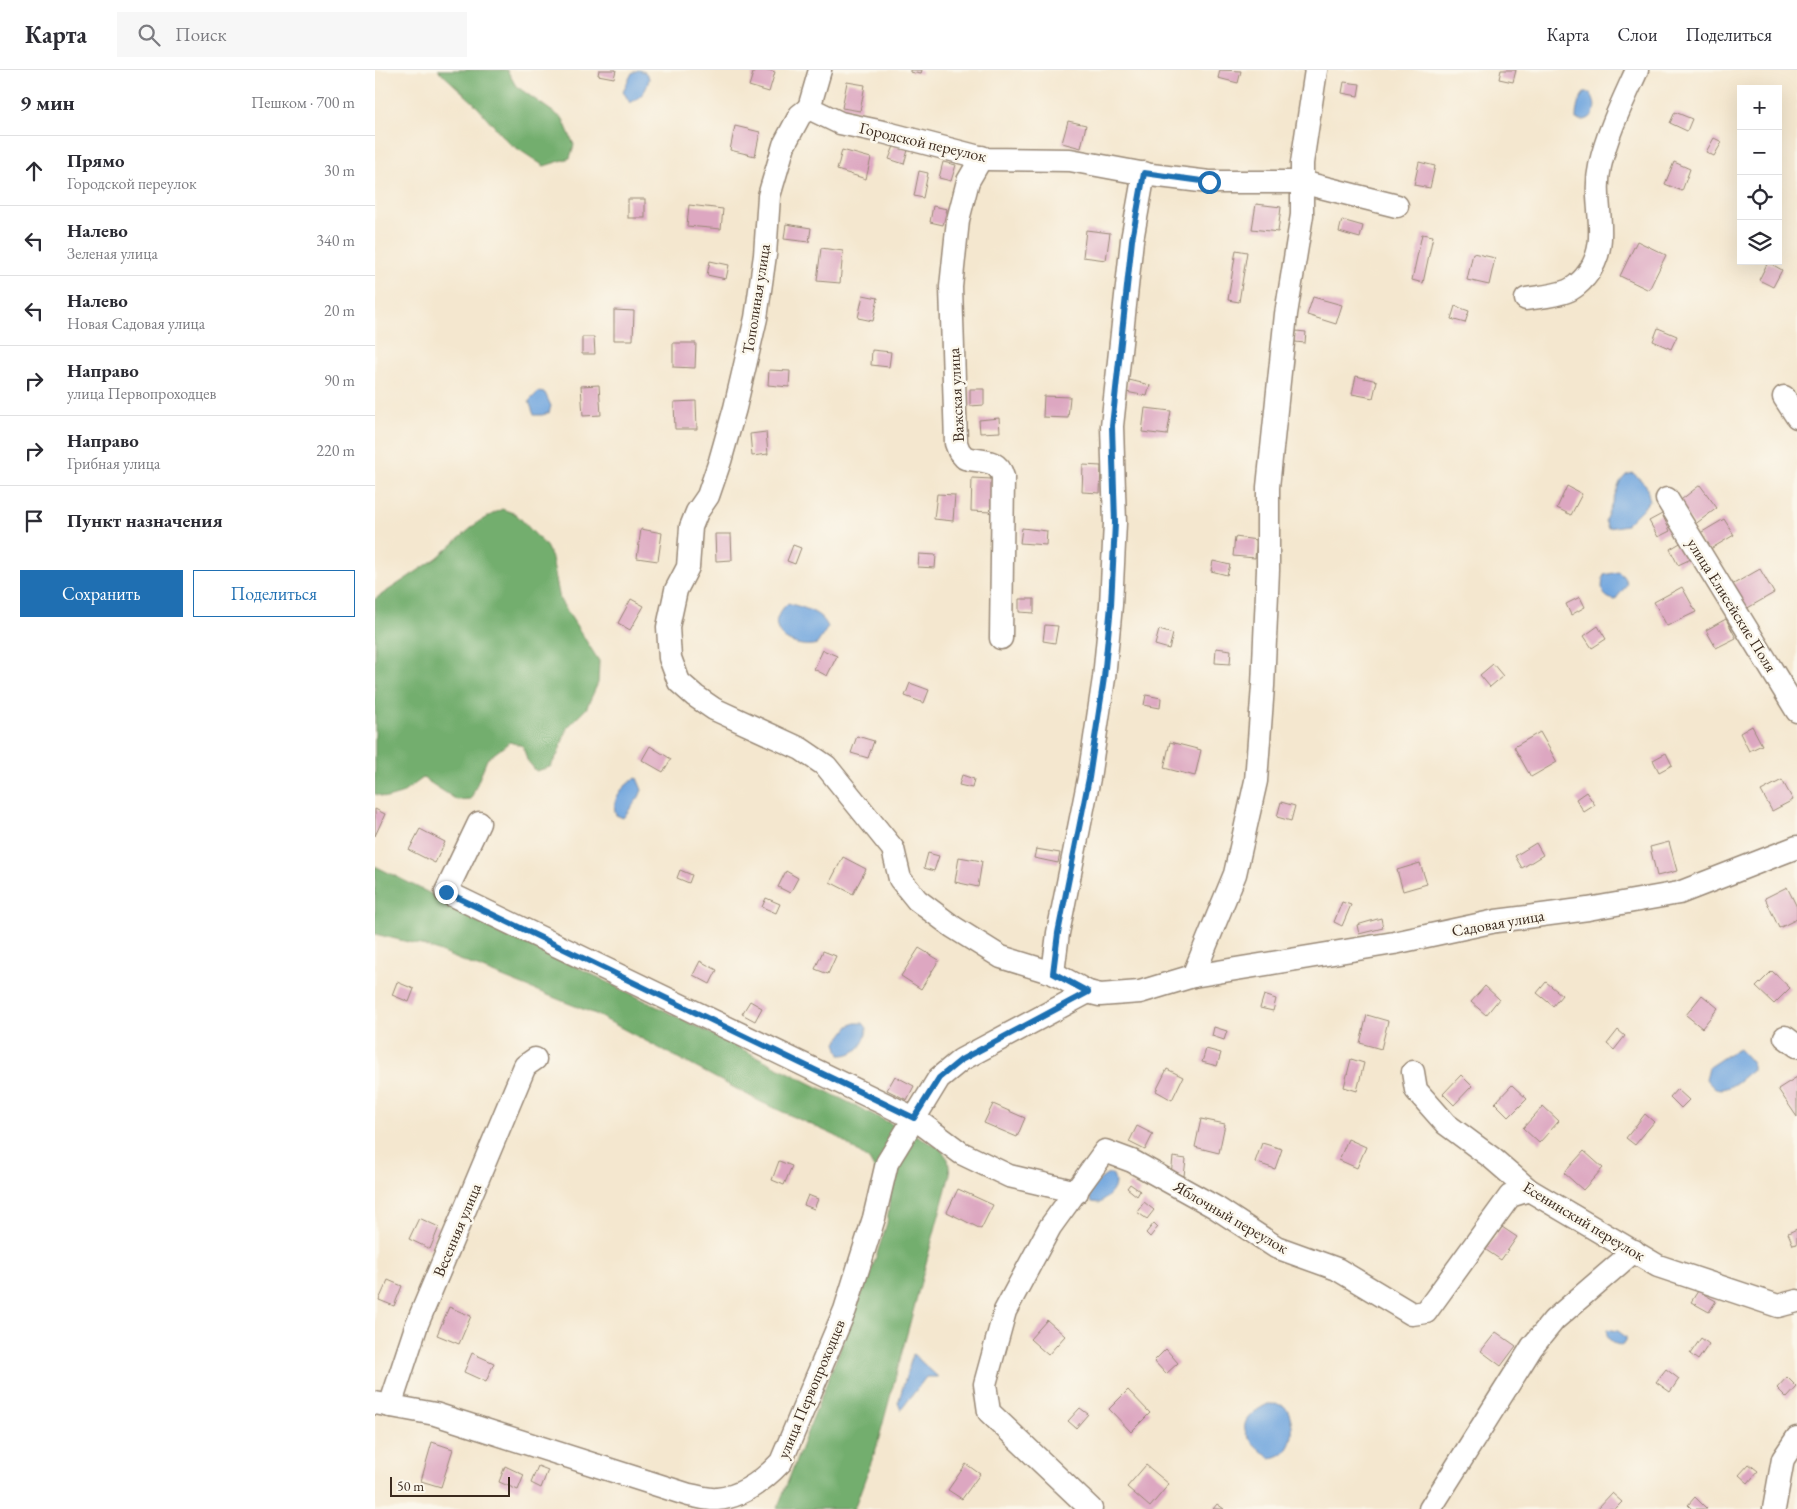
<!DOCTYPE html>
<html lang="ru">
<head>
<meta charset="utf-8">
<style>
	body { margin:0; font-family:"EB Garamond",serif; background:#f7f7f7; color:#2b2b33 }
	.controls { position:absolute; right:15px; top:15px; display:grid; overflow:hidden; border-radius:0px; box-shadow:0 5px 20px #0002 }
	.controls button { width:45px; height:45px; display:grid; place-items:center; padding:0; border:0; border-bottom:1px solid #e1e1e2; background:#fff; color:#2b2b33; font:25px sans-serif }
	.scale { position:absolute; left:15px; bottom:12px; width:120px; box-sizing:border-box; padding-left:5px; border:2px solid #3b2a1e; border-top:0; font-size:14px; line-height:18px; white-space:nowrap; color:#3b2a1e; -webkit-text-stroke:4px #fbf7ec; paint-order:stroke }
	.stop { position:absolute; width:15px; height:15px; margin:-11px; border:4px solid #1f6fb2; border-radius:50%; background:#fff }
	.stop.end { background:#1f6fb2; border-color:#fff; box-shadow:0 1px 5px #0008 }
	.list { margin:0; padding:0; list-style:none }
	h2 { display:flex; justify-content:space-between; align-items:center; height:65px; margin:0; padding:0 20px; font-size:21px }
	h2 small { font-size:16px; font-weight:400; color:#7c7c81 }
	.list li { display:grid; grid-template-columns:32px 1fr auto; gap:15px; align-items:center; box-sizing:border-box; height:70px; padding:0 20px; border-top:1px solid #e1e1e2 }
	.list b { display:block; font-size:19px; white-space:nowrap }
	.list p { margin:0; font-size:16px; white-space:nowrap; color:#7c7c81 }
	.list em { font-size:16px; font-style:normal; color:#7c7c81 }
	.actions { display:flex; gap:10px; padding:15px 20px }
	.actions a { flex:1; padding:11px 0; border:1px solid #1f6fb2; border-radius:0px; text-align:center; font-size:18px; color:#1f6fb2 }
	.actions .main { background:#1f6fb2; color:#fff }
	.icon { flex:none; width:28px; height:28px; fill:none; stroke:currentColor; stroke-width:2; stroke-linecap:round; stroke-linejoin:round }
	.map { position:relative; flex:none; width:1422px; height:1439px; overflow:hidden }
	header { display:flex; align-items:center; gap:30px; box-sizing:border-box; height:70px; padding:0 25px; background:#fff; border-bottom:1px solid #e1e1e2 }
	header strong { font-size:24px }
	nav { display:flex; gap:28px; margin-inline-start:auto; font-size:18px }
	.search { width:350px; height:45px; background:#f7f7f7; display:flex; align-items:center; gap:12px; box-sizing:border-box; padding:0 18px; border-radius:0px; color:#7c7c81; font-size:19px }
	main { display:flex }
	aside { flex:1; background:#fff }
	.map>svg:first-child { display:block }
</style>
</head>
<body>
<header>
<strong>Карта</strong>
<div class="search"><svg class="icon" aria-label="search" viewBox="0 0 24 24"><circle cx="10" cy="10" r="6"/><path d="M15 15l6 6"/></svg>Поиск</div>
<nav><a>Карта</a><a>Слои</a><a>Поделиться</a></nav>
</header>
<main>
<aside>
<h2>9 мин<small>Пешком · 700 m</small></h2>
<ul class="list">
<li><svg class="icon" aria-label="ahead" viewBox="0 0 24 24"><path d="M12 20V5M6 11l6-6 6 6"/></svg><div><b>Прямо</b><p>Городской переулок</p></div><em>30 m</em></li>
<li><svg class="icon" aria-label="left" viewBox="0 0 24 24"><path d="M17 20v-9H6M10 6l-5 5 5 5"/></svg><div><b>Налево</b><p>Зеленая улица</p></div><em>340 m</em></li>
<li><svg class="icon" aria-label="left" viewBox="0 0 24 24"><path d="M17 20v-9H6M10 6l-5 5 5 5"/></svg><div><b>Налево</b><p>Новая Садовая улица</p></div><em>20 m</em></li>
<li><svg class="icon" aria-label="right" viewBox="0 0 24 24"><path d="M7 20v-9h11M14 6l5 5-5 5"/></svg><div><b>Направо</b><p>улица Первопроходцев</p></div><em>90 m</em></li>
<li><svg class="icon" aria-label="right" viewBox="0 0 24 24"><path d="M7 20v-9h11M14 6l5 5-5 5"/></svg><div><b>Направо</b><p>Грибная улица</p></div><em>220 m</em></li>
<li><svg class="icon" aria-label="arrive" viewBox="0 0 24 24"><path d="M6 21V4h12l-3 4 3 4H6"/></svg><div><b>Пункт назначения</b></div></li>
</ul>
<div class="actions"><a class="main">Сохранить</a><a>Поделиться</a></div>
</aside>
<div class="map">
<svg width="1422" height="1439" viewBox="0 0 1422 1439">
	<rect width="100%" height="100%" fill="#fbf7ec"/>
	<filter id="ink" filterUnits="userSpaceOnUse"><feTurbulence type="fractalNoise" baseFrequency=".02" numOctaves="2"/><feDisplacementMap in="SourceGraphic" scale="10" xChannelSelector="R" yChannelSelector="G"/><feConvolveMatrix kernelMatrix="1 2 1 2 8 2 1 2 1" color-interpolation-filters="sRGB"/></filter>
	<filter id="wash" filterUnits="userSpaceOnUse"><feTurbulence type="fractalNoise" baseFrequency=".0096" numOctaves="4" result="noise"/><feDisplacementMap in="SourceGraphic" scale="20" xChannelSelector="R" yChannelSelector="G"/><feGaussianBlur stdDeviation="1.12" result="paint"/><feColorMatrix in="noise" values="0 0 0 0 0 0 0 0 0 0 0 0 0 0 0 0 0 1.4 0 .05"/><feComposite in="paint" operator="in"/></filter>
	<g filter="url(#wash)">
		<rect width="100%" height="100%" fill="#f4e7cf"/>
		<g fill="#73ae6e" stroke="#576c46">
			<polygon points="63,0 132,0 141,16 188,49 199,75 195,88 169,96 134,73 98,32"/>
			<polygon points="127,439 141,444 171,476 177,488 185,530 224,591 223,613 211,639 192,658 183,684 175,697 161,701 152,690 148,676 135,672 112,689 96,729 82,730 48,708 26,724 12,728 0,724 0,529 62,488 103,452"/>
			<polygon points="0,796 565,1078 573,1089 575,1104 501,1379 479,1439 402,1439 499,1193 512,1153 515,1126 494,1090 461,1066 386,1032 220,944 50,876 0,864"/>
		</g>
		<g fill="#71a6de" stroke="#56687e">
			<path d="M 263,0 L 270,2 L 274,8 C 272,21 266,27 255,33 L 248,21 L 257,3 Z"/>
			<path d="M 1209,23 L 1215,23 C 1225,35 1219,55 1201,49 C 1201,39 1203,31 1209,23 Z"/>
			<polygon points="163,322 170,323 176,336 174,343 167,345 159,345 154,331"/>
			<polygon points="1258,403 1271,415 1275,431 1251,455 1233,458 1230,451 1245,412 1251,405"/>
			<path d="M 1243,502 L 1248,506 L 1252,513 C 1249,520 1244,524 1240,530 C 1225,527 1226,517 1229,505 Z"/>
			<path d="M 413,533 C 428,538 446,541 453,557 L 442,574 C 429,578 406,573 402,557 C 399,548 407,539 413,533 Z"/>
			<path d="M 262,708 L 267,720 L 264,727 L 248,748 L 241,745 C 235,731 248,714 262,708 Z"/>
			<path d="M 480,953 L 488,953 L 492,958 C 491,973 481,986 465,985 L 461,973 L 474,956 Z"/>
			<path d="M 1364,979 L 1377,993 L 1377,1000 C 1363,1011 1345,1031 1331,1009 L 1334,997 L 1352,985 Z"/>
			<path d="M 734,1104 L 737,1104 C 745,1117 735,1125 725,1133 L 717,1132 L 714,1126 C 717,1116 725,1108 734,1104 Z"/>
			<path d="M 1232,1259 L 1243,1261 L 1251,1267 L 1251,1271 L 1246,1275 C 1238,1275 1230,1268 1232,1259 Z"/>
			<polygon points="538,1284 563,1307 551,1307 526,1340 523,1333"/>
			<path d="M 893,1334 C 898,1334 904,1334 909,1336 C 913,1339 915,1345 916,1350 C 920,1367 915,1386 895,1388 C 868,1367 856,1352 893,1334 Z"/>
		</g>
		<g id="blocks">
			<g fill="#dda7c1">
				<polygon points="224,0 241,0 239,8 223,5"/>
				<polygon points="379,0 394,0 400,2 394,22 374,16"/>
				<polygon points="535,0 547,0 546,4 535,2"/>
				<polygon points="845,0 866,1 863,13 843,8"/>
				<polygon points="1126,0 1141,0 1138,12 1124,9"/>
				<polygon points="472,12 490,15 485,41 467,38"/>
				<polygon points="969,12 985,14 983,26 967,23"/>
				<polygon points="1300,42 1317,49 1312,61 1295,53"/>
				<polygon points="693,51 711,55 706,78 687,73"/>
				<polygon points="360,56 385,62 380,86 355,80"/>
				<polygon points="1339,68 1347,72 1339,86 1331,82"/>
				<polygon points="519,76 533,80 529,94 514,89"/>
				<polygon points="467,80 496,88 491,109 462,100"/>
				<polygon points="568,92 581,95 576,111 564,108"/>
				<polygon points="1044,92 1060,96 1055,118 1039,115"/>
				<polygon points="1299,92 1315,99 1307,121 1290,114"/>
				<polygon points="544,101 553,103 548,128 539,126"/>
				<rect x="253" y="129" width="17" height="19"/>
				<polygon points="881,134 906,137 903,162 877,159"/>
				<polygon points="314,135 348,139 346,159 312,156"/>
				<polygon points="558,136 572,139 568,155 555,152"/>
				<polygon points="967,150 988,156 985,168 964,162"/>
				<polygon points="411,154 436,158 434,172 409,169"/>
				<polygon points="711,160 735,163 731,190 708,187"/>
				<polygon points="1047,164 1058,166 1048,213 1037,210"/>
				<polygon points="1262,171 1291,185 1274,220 1245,206"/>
				<polygon points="446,178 468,181 465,213 442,211"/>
				<polygon points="861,180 872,182 864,232 853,230"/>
				<polygon points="1098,183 1120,188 1114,215 1092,210"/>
				<polygon points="335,191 354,195 351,209 332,205"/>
				<polygon points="1393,192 1407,200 1398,217 1384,210"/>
				<polygon points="488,225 503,228 498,251 483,248"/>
				<polygon points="938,227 967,235 961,254 932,245"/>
				<polygon points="1080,236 1094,241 1090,253 1076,249"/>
				<polygon points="239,240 259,241 258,270 239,270"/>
				<polygon points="1283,258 1302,266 1296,279 1278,271"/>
				<polygon points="921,261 931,262 930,273 920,272"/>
				<polygon points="207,267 219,267 220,284 207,284"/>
				<polygon points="298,273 321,273 320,298 298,297"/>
				<polygon points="497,280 516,282 514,297 496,295"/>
				<polygon points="394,300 415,301 414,317 393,315"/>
				<polygon points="981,306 1002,311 998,328 977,324"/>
				<polygon points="754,310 775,315 772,326 751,322"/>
				<polygon points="224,315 226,345 208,346 206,316"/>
				<polygon points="595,319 609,319 609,335 595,336"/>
				<polygon points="669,326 695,327 693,348 668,347"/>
				<polygon points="321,331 322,359 300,359 299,332"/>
				<polygon points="770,338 796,341 792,365 767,362"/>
				<polygon points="624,348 625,362 605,363 604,350"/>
				<polygon points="391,362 393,384 377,386 375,364"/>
				<polygon points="708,395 726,396 725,423 707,422"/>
				<polygon points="597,408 617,409 616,442 596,441"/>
				<polygon points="1325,415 1342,438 1319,455 1302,433"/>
				<polygon points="1192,416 1207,424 1196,445 1182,438"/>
				<polygon points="562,424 580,425 578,451 559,449"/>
				<polygon points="1287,444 1295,461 1283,467 1274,451"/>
				<polygon points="1349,449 1359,465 1332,481 1322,465"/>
				<polygon points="647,458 672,461 671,475 645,473"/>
				<polygon points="266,459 287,463 283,491 262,488"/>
				<polygon points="340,464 356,464 357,490 341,491"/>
				<polygon points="860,467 882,470 880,488 858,486"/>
				<polygon points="1307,472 1316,489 1303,495 1295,479"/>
				<polygon points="418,475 426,478 420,494 412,491"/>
				<polygon points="544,484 561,485 560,498 543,497"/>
				<polygon points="838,491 855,495 852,505 836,501"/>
				<polygon points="1385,499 1399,523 1369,540 1355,516"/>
				<polygon points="1307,517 1321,542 1292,556 1279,532"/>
				<polygon points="1205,527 1210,537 1196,545 1191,534"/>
				<polygon points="256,529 269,536 255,560 243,553"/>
				<polygon points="644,529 659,529 659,543 644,542"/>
				<polygon points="1351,549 1361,568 1341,578 1331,560"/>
				<polygon points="670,555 683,556 680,573 668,571"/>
				<polygon points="1223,556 1231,569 1217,578 1209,566"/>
				<polygon points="784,560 798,564 794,579 780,575"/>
				<polygon points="841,578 856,580 855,594 840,593"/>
				<polygon points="448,580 462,586 452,606 439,599"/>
				<polygon points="1118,594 1128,606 1115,617 1105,605"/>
				<polygon points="535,613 554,620 549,633 530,626"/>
				<polygon points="771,625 786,628 785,638 769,635"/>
				<polygon points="1377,656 1387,675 1374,681 1365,663"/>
				<polygon points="1165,662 1182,692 1156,707 1139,677"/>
				<polygon points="482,666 499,671 493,688 476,683"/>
				<polygon points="795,672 826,680 820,706 789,698"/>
				<polygon points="275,676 296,689 288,702 267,690"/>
				<polygon points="1291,683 1297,695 1284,702 1278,690"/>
				<polygon points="587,705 599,709 597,718 584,715"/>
				<polygon points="1407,710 1418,730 1397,741 1386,721"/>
				<polygon points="1211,722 1220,735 1209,742 1201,729"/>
				<polygon points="906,732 920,736 916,751 902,747"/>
				<polygon points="0,739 10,744 0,766"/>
				<polygon points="45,759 70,772 60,793 34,780"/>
				<polygon points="1294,772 1302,801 1282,806 1275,777"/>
				<polygon points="1161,773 1168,785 1147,798 1140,786"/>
				<polygon points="661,779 685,783 683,793 659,788"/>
				<polygon points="553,783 564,786 559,801 549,798"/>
				<polygon points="468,787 491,799 478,824 455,812"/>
				<polygon points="584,787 607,791 603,817 580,812"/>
				<polygon points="1045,793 1052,814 1028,821 1022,800"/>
				<polygon points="305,800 317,805 314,813 302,808"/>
				<polygon points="411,801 423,808 415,823 403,817"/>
				<polygon points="1412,817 1422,837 1422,849 1404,858 1390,828"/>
				<polygon points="391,828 405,834 401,843 387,837"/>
				<polygon points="967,832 976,835 967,856 959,852"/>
				<polygon points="1006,848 1008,858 984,864 982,855"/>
				<polygon points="544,878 564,890 546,919 526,906"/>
				<polygon points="448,881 461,886 453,904 440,899"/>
				<polygon points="325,891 342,900 335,914 318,905"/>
				<polygon points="1397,901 1415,918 1399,934 1381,917"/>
				<polygon points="22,912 39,919 34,932 17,925"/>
				<polygon points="1171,912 1187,925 1178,936 1162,923"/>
				<polygon points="1110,916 1124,929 1111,945 1096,932"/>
				<polygon points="889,925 901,929 898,941 885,938"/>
				<polygon points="1327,925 1343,938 1327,958 1311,945"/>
				<polygon points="375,931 387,938 380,951 367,944"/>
				<polygon points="992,945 1013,951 1006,979 985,973"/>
				<polygon points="839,957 852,961 849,970 837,966"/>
				<polygon points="1243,960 1250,966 1239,980 1232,974"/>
				<polygon points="831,979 846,983 842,996 827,992"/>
				<polygon points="976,989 989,993 982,1021 969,1017"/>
				<polygon points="792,999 808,1007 797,1030 781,1021"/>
				<polygon points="1086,1005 1097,1016 1079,1035 1068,1024"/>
				<polygon points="520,1006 539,1016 532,1030 512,1020"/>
				<polygon points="1422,1007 1422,1047 1403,1019"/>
				<polygon points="1137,1015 1152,1029 1134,1047 1120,1033"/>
				<polygon points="1302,1019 1314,1030 1306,1038 1295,1027"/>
				<polygon points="618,1034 650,1048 642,1067 609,1053"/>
				<polygon points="1168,1036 1184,1051 1164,1073 1148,1058"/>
				<polygon points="1270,1044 1279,1052 1260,1075 1251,1068"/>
				<polygon points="826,1049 850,1054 844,1083 820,1077"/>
				<polygon points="762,1056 778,1064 770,1080 754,1072"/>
				<polygon points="973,1069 991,1077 982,1098 964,1090"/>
				<polygon points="887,1073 907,1079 900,1099 880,1092"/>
				<polygon points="1209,1081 1228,1098 1208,1120 1189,1103"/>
				<polygon points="798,1087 811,1089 809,1106 796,1105"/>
				<polygon points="404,1091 417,1096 409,1115 397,1110"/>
				<polygon points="755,1114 765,1121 762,1126 752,1118"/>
				<polygon points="583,1119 618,1135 606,1159 572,1142"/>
				<polygon points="433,1125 443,1129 439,1139 429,1135"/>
				<polygon points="769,1132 779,1140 772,1149 762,1142"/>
				<polygon points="44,1148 64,1157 55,1179 34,1169"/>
				<polygon points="779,1153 783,1157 775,1167 771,1163"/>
				<polygon points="1127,1157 1142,1167 1126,1190 1111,1180"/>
				<polygon points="1422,1159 1422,1174 1418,1175 1413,1163"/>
				<polygon points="13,1210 27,1216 19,1236 4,1230"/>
				<polygon points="1323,1221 1341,1231 1334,1242 1316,1232"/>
				<polygon points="74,1237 96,1246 84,1274 62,1265"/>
				<polygon points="672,1250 690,1266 673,1285 655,1269"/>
				<polygon points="1121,1262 1141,1276 1126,1296 1106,1281"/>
				<polygon points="1326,1268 1334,1274 1323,1290 1315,1284"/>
				<polygon points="791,1279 803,1293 791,1304 779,1291"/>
				<polygon points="97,1283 119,1293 111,1312 89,1302"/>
				<polygon points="1291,1299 1304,1309 1295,1322 1281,1312"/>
				<polygon points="1412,1307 1422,1317 1412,1328 1402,1318"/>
				<polygon points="753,1320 775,1343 756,1362 734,1339"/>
				<polygon points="705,1338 713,1344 701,1358 693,1351"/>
				<polygon points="57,1372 78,1379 66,1417 46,1411"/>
				<polygon points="591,1394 605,1404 587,1429 573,1420"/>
				<polygon points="1374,1394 1383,1401 1373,1413 1364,1405"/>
				<polygon points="771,1395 794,1414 775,1437 752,1417"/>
				<polygon points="130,1396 149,1405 143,1420 124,1412"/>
				<polygon points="163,1396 173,1400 166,1418 156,1413"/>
				<polygon points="1237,1423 1247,1432 1240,1439 1222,1439"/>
				<polygon points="1320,1427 1332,1439 1317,1439 1313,1435"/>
				<polygon points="842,1434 849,1439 838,1439"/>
			</g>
		</g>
	</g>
	<g filter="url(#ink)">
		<use href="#blocks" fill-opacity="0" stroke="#988876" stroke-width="1"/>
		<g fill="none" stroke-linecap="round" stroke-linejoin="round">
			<defs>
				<g id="minor">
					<polyline points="434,38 425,45 409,75 394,126 390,185 381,248 360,338 345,391 333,426 322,442 316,457 313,497 301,520 293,557 295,588 304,612 320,626 339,639 426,679 451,696 518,779 525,809 542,830 578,857 626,887 678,903 713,922 725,925 765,922 818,906 1019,873 1121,851 1213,839 1304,823 1422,777"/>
					<polyline points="434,38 465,53 508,62 612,89 695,90 776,105 834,112 926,112 1022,136"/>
					<polyline points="434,38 445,0"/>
					<path d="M 607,87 L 593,111 L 583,150 L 576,217 L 581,373 L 584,381 L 590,388 C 606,392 623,388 628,407 L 626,568"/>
					<path d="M 1151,229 C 1164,227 1180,226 1192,221 C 1198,219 1206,212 1210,207 C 1239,173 1216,135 1225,96 C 1232,63 1248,31 1262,0"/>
					<polyline points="1409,327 1422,347"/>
					<polyline points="1292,429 1422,641"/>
					<polyline points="104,753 71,822 539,1048 586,1083 634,1106 702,1122"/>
					<polyline points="678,903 683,863 714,708 729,608 736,535 740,453 737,356 757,170 769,103"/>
					<polyline points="818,906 860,804 881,711 888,616 893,500 893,417 911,244 927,145 927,93 941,0"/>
					<polyline points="1410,967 1422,976"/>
					<polyline points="1038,1002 1041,1020 1071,1054 1117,1088 1154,1120 1283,1196 1403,1236 1422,1231"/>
					<path d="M 0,1333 L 60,1344 L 314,1425 C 322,1426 333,1430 342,1429 C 367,1427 389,1410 406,1392 L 470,1240 L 499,1148 L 512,1093 L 564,1008 L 586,990 L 713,922"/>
					<polyline points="15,1336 42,1254 150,996 160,989"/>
					<polyline points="716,1439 614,1342 610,1314 630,1241 675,1157 730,1081 757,1091 840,1137 901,1177 962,1199 1037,1244 1051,1242 1135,1126 1154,1120"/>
					<polyline points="1055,1439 1157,1277 1179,1250 1259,1181"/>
					<polyline points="1399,1439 1408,1389 1422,1368"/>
				</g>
			</defs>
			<use href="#minor" stroke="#988876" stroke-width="25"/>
			<use href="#minor" stroke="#fff" stroke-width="22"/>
		</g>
	</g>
	<g fill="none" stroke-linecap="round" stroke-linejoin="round" filter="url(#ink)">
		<polyline stroke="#1f6fb2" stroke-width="6" points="71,822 539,1048 564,1008 586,990 713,922 678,903 683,863 714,708 729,608 736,535 740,453 737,356 757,170 769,103 834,112"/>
	</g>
	<g text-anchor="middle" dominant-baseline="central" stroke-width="5" stroke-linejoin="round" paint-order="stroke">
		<g font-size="16" fill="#3b2a1e" stroke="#fbf7ec">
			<text transform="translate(548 72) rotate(13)">Городской переулок</text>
			<text transform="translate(381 229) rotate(-81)">Тополиная улица</text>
			<text transform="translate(581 325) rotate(-93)">Важская улица</text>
			<text transform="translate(1357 535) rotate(58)">улица Елисейские Поля</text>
			<text transform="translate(1123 853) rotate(-10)">Садовая улица</text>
			<text transform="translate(856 1147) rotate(30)">Яблочный переулок</text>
			<text transform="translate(1209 1151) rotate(31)">Есенинский переулок</text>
			<text transform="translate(82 1160) rotate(-67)">Весенняя улица</text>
			<text transform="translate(436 1319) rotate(-67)">улица Первопроходцев</text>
		</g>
	</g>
</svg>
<div class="controls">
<button>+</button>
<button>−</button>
<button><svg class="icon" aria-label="locate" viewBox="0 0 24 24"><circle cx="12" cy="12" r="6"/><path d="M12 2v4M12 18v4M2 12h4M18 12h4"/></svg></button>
<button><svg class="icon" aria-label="layers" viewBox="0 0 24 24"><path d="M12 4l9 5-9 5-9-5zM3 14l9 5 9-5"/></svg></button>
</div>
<div class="scale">50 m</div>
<div class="stop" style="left:834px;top:112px"></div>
<div class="stop end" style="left:71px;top:822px"></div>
</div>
</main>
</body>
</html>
